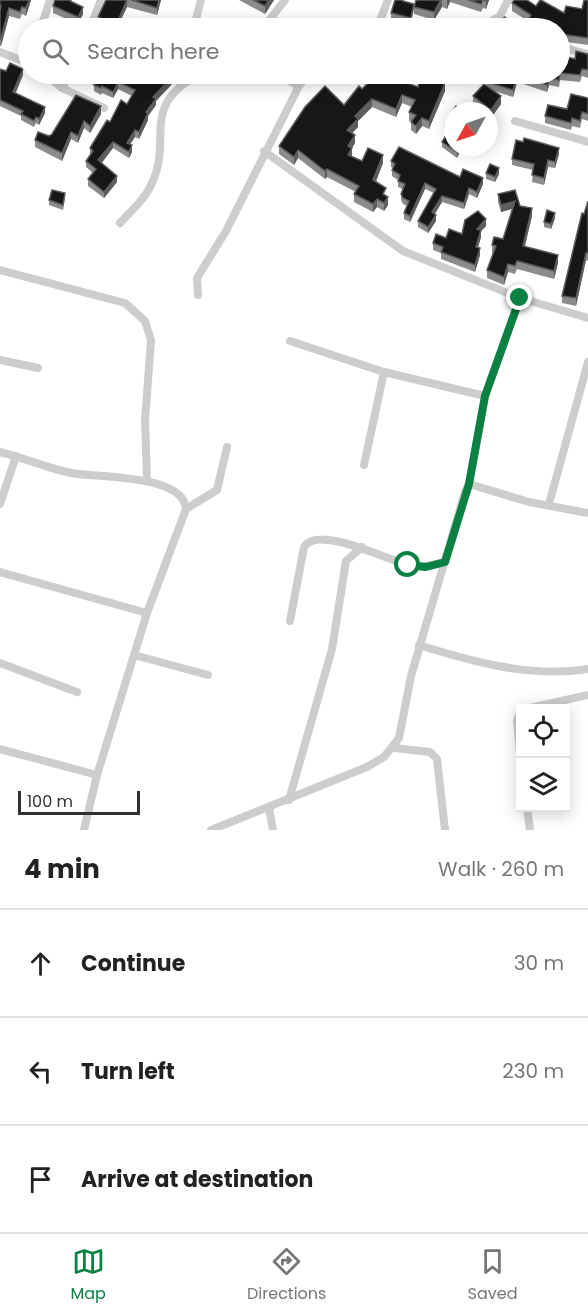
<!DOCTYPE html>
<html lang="en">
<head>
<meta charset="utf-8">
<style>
	body { margin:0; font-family:Poppins,sans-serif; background:#f2f2f2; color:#222 }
	.controls { position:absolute; right:18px; bottom:18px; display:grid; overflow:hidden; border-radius:0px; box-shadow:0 3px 15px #0003 }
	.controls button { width:54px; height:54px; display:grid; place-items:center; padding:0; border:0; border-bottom:2px solid #e0e0e0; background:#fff; color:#222; font:30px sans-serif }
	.compass { position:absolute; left:444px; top:102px; width:54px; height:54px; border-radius:50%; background:#fff; box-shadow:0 3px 15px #0003; rotate:230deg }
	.scale { position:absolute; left:18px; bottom:15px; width:122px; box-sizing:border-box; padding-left:6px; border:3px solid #303030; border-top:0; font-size:16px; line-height:21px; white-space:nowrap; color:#303030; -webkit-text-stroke:4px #fff; paint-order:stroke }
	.stop { position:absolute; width:18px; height:18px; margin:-14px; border:4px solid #0b8043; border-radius:50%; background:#fff }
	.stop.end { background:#0b8043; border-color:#fff; box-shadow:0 2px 6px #0008 }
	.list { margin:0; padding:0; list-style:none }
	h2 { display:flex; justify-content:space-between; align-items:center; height:78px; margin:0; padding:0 24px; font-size:26px }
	h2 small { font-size:20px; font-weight:400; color:#767676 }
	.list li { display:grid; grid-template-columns:39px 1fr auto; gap:18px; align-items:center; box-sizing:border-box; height:108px; padding:0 24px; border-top:2px solid #e0e0e0 }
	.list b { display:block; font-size:22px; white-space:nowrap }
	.list em { font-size:20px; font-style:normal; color:#767676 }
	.icon { flex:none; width:33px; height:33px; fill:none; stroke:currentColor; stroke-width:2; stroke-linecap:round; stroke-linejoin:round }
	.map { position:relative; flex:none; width:588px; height:830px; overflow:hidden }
	.search { position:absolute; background:#fff; box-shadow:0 3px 15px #0003; left:18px; right:18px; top:18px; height:66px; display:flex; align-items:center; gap:15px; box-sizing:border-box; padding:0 21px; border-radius:33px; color:#767676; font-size:22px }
	.sheet { height:402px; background:#fff }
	nav { display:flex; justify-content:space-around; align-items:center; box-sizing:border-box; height:84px; border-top:2px solid #e0e0e0; background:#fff; font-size:16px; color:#767676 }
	nav a { display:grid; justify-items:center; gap:3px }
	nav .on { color:#0b8043 }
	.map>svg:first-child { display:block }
</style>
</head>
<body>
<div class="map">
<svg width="588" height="830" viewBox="0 0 588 830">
	<rect width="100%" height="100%" fill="#fff"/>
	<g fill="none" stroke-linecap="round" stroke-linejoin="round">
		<g stroke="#cdcdcd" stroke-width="8">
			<polyline points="43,21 62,28"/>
			<polyline points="41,28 50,0"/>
			<polyline points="90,28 101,0"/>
			<polyline points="196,28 196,19 201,0"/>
			<polyline points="263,28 285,0"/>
			<polyline points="377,28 388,0"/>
			<polyline points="480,28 500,16 508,0"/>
			<polyline points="560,47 588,54"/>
			<polyline points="0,52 28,63"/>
			<polyline points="45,74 62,88 104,108"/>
			<polyline points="276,74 299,86"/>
			<polyline points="62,88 69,74"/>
			<polyline points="515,121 588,142"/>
			<polyline points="264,151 403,251 520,298 588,318"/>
			<path d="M 120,223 C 131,211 146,198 152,183 C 173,138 139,107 199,74"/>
			<polyline points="0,270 125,303 145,321 151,340 145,421 147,480"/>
			<polyline points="198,295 197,278 226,231 299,86 309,74"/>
			<polyline points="290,341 384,372 485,396"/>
			<polyline points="0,360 38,368"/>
			<path d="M 0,452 C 24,458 47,468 71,473 C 97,478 184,474 186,509 L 147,613 L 97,775 L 84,830"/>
			<polyline points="364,465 384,372"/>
			<polyline points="469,484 529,502 588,513"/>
			<polyline points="0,504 16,456"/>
			<polyline points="549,504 588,362"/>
			<polyline points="186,509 217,490 227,447"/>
			<polyline points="0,572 147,613"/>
			<path d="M 290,621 L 304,547 C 319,524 388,561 409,565 C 422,568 432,565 445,562"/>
			<path d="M 419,645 C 473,662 531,678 588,669"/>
			<polyline points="134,655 208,675"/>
			<polyline points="0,663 77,692"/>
			<polyline points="530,708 588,695"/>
			<polyline points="520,712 517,721 520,752"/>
			<polyline points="394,748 430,752 437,759 445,830"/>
			<polyline points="0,749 97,775"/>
			<polyline points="289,800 332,649 346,561 362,547"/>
			<polyline points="269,808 273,830"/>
			<polyline points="527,808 530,830"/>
			<polyline points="211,830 367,767 384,757 399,738 411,676 465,492 469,484 485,396 520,298"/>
		</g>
	</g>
	<g fill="#8b8b8b">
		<polygon points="0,0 31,0 26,16 22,14 20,19 9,16 1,46 0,46"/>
		<polygon points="55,0 72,0 72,2 83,14 78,24 53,13 53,6"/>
		<polygon points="106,0 161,0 157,15 127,7 117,28 107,28 98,25 98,17"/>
		<polygon points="239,0 274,0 265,14"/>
		<polygon points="416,0 489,0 486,9 483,8 481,12 450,2 447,9 442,7 434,20 414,14 414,9 411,23 391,18 391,13 404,1 414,6"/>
		<polygon points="588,0 588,45 560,41 560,28 530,28 528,27 528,21 512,11 512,3 536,6 564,13 582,9"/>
		<polygon points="588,54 588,78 582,76 580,82 560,80 559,87 549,85 547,92 517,82 513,97 494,91 501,104 491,118 489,117 489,111 482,111 473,104 473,96 487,86 487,82 509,75 575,59"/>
		<polygon points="0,69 23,75 16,93 45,113 39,125 36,123 34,127 21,120 21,116 0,106"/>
		<polygon points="81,74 116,74 124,78 142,79 172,84 156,101 156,105 148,116 148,120 139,139 135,137 130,144 132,152 129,158 113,148 102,163 117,182 104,198 88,186 88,179 93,173 86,167 86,161 90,155 90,148 127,104 132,96 118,89 113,98 102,93 101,95 94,91 94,85 81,77"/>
		<polygon points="355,74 387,74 387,75 418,87 445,91 429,129 422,126 416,134 411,130 411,121 409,121 409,112 412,107 402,103 396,117 372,107 358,121 358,127 352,133 355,143 352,148 352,156 362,161 383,163 376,182 386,196 388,205 384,211 377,207 373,212 354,202 354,194 356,192 327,177 325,179 298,158 294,165 279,154 279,146 344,105 367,84"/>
		<polygon points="588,98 588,121 582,119 580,128 572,126 571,130 545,123 545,116 567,109"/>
		<polygon points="456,106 453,147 462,147 457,158 442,147 442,142 448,133 445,131 445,126 449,120 449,115"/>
		<polygon points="101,114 90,133 84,128 78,143 71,139 62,161 35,147 35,140 49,136"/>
		<polygon points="559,154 555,168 548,167 544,185 532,182 533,170 512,165 512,159"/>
		<polygon points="391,161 460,177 483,184 477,198 469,194 464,209 442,202 435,214 436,221 428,233 418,227 418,221 434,193 425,189 410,222 404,219 404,213 407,206 403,204 401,200 401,194 403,189 398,187 398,180 392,176 392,170 393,168 391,167"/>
		<polygon points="486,173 499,174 495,182 486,179"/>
		<polygon points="498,194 520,206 532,216 525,246 558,263 554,279 517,269 515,274 508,272 504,285 487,278 487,270 493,253 492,253 492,245 503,239 512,209 501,212 498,202"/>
		<polygon points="65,199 63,210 49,205 49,200"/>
		<polygon points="588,201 588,261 586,260 576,306 562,303 562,296"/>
		<polygon points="555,218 551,229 544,227 544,222"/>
		<polygon points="486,226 481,231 481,237 478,247 480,255 475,272 441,259 441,253 433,250 433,243"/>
	</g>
	<g fill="#5d5d5d">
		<polygon points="29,0 31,0 26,16 26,8"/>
		<polygon points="127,0 127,7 117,28 116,28 116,25"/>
		<polygon points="159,0 161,0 157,15 157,8"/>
		<polygon points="269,0 274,0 265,14 265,6"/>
		<polygon points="442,0 442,7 434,20 434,12"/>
		<polygon points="447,0 450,0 450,2 447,9"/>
		<polygon points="487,0 489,0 486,9 486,1"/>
		<polygon points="83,7 83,14 78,24 78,17"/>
		<polygon points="9,8 9,16 1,46 1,38"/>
		<polygon points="23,69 23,75 13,98 13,92"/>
		<polygon points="517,75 517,82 513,97 513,90"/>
		<polygon points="172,77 172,84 156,101 156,105 148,116 148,120 139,139 139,132 153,97"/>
		<polygon points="549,78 549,85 547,92 547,85"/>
		<polygon points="118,82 118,89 113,98 113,92"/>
		<polygon points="445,83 445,91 429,129 429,121"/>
		<polygon points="402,95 402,103 396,117 396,109"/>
		<polygon points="501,96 501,104 491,118 491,110"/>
		<polygon points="372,99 372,107 358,121 358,127 347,138 347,130 355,116"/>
		<polygon points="101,106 101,114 90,133 90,126"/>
		<polygon points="45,107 45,113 39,125 39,119"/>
		<polygon points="422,118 422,126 416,134 416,126"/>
		<polygon points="84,121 84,128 78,143 78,136"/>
		<polygon points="135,130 135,137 127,149 127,143"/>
		<polygon points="71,132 71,139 62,161 62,153"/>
		<polygon points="355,135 355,143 352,148 352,156 348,163 348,146"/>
		<polygon points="113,142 113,148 98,167 98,160"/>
		<polygon points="132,145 132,152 129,158 129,152"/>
		<polygon points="460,147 462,147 457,158 457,152"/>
		<polygon points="559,148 559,154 555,168 555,162"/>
		<polygon points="298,150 298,158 294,165 294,157"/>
		<polygon points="383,155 383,163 373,188 373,180"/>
		<polygon points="548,160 548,167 544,185 544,178"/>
		<polygon points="499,168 499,174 495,182 495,177"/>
		<polygon points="327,169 327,177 325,179 325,171"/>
		<polygon points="117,176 117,182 104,198 104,192"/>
		<polygon points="483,178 483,184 477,198 477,192"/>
		<polygon points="425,183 425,189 410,222 410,216"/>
		<polygon points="469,188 469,194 464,209 464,203"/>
		<polygon points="442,196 442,202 432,218 432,212"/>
		<polygon points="388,197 388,205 384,211 384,203"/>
		<polygon points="377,199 377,207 373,212 373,204"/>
		<polygon points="515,201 515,208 501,212 501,205"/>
		<polygon points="532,208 532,216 523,253 523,246"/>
		<polygon points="555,213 555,218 551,229 551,224"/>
		<polygon points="436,215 436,221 428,233 428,227"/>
		<polygon points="486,219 486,226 481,231 481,237 476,254 477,229"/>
		<polygon points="480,248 480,255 475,272 475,265"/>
		<polygon points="586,253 586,260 576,306 576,298"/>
		<polygon points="558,255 558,263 554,279 554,271"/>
		<polygon points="508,264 508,272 504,285 504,277"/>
	</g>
	<g fill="#171717" stroke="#5d5d5d" stroke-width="1.5">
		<polygon points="0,0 29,0 26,8 22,7 20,12 9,8 1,38 0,39 0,11 1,6 0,6"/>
		<polygon points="55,0 70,0 70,1 83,7 78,17 53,6"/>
		<polygon points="106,0 127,0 116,25 98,17"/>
		<polygon points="131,0 159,0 157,8"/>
		<polygon points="253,0 269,0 265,6"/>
		<polygon points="395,0 403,0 403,1 414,4 411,18 391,13"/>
		<polygon points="416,0 441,0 434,12 414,7"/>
		<polygon points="468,0 487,0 486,1 483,0 481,4"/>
		<polygon points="514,0 527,0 536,6 540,0 541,0 564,13 566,6 582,9 584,0 588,0 588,38 560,34 560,28 543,28 528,20 531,15 512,3"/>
		<polygon points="505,17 512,26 508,28 489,28"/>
		<polygon points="426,21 452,28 424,28"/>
		<polygon points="576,51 588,54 588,70 582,69 580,75 560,73 559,80 549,78 547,85 517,75 513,90 487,82 490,74 505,74 509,75 509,74 560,74 560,55 575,59"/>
		<polygon points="10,63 23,69 13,92 45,107 39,119 36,117 34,121 21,114 23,111 0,100 0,69 6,71"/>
		<polygon points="87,74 116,74 124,78 126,74 131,74 142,79 147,74 170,74 172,77 153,97 156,99 146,112 148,113 139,132 135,130 127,143 132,145 129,152 113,142 98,160 117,176 104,192 88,179 96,169 86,161 93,151 90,148 107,120 110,122 121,100 127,104 135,90 118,82 113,92 102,86 101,88 94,85 97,79"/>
		<polygon points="365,74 384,74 418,87 421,75 445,83 429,121 422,118 416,126 411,122 416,115 409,112 415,100 402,95 396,109 372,99 355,116 358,119 347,130 355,135 348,146 352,148 348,155 362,161 368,148 383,155 373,180 386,188 383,194 388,197 384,203 377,199 373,204 354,194 359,186 327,169 325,171 298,150 294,157 279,146 305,107 325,86 344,105 359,86 362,89 371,80"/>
		<polygon points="484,84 501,96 491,110 473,96"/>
		<polygon points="571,94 588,98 588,114 582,112 580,121 572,118 571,123 545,116 548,105 567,109"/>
		<polygon points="76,95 101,106 90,126 84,121 78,136 71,132 62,153 35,140 38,132 49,136 52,134"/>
		<polygon points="456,106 462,111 453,111 453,147 460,147 457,152 442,142 450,129 445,126 452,117 449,115"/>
		<polygon points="524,138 559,148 555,162 548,160 544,178 532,175 534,164 512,159 516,140 523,142"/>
		<polygon points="399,147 460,177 463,169 483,178 477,192 469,188 464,203 442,196 432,212 436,215 428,227 418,221 436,189 425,183 410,216 404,213 409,201 403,198 401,194 405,184 398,181 400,175 392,170 395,164 391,161"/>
		<polygon points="490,164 499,168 495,177 486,173"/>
		<polygon points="52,190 65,193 63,205 49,200"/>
		<polygon points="515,190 520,206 532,208 523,246 558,255 554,271 517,261 515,266 508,264 504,277 487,270 496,246 492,245 494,237 503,239 515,201 501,205 498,194"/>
		<polygon points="588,201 588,253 586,253 576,298 562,296 582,213 584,214"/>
		<polygon points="547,210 555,213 551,224 544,222"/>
		<polygon points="478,211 486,219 477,229 481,230 476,247 480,248 475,265 441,252 443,247 433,243 436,234 446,238 449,229 462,234 465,220"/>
	</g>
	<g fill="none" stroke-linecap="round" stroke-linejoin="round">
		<polyline stroke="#0b8043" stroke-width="8" points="408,565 426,567 445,562 469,484 485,396 520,298"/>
	</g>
</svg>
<div class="controls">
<button><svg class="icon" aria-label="locate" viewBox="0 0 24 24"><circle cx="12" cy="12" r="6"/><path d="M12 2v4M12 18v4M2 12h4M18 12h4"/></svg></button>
<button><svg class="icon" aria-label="layers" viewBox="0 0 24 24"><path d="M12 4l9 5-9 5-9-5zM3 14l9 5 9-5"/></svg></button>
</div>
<svg class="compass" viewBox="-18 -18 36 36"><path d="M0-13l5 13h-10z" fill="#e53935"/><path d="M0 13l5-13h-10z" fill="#767676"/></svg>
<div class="scale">100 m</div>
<div class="stop" style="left:408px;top:565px"></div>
<div class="stop end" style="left:520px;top:298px"></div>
<div class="search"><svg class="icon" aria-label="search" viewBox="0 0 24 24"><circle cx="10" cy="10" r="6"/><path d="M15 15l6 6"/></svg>Search here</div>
</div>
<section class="sheet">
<h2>4 min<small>Walk · 260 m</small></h2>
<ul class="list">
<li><svg class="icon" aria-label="ahead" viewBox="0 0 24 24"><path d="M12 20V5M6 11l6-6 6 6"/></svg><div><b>Continue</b></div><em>30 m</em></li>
<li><svg class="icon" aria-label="left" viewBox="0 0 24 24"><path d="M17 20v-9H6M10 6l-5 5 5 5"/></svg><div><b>Turn left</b></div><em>230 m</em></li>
<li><svg class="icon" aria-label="arrive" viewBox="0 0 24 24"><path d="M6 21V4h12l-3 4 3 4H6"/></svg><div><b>Arrive at destination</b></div></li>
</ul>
</section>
<nav>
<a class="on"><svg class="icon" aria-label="map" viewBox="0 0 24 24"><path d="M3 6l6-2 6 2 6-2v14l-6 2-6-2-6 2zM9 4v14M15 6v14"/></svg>Map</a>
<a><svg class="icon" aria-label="directions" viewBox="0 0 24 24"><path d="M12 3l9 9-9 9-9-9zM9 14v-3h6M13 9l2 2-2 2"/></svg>Directions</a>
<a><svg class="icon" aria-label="saved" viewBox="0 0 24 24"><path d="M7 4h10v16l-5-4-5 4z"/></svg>Saved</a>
</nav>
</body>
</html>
